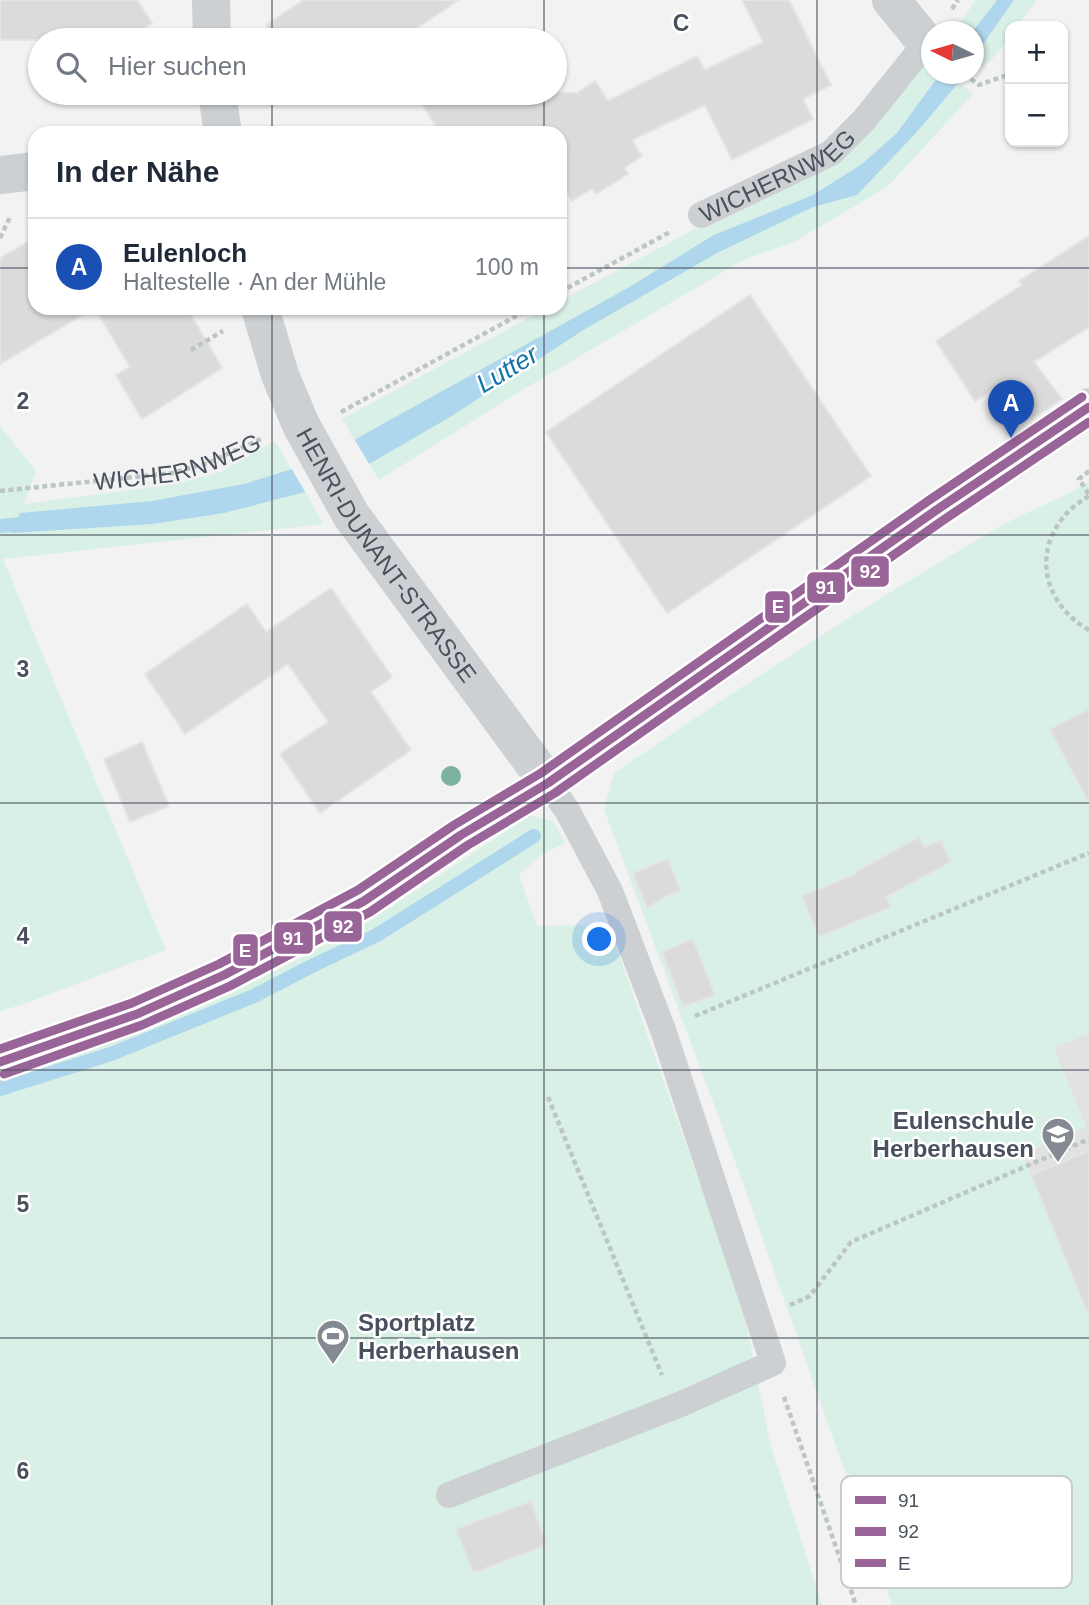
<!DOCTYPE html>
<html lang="de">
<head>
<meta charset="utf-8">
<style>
	body { margin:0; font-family:Helvetica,sans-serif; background:#f6f6f7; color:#1f2937 }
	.controls { position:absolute; right:21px; top:21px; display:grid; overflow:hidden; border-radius:14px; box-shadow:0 2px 5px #0004 }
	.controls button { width:63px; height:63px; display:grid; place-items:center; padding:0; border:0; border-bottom:2px solid #e0e1e3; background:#fff; color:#1f2937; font:35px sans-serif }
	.compass { position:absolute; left:921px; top:21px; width:63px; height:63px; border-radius:50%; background:#fff; box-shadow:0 2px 5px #0004; rotate:275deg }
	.you { position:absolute; left:600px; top:940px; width:24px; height:24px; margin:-18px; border:5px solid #fff; border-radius:50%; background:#1a73e8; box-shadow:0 0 0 10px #1a73e833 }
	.badge { display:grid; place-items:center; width:46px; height:46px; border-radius:50%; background:#d93025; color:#fff; font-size:23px; font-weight:700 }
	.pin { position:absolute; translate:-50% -58px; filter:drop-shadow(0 2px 4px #0008) }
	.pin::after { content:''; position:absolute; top:37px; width:24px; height:21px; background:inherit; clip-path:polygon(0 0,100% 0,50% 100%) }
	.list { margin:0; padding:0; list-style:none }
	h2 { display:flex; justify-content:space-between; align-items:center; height:91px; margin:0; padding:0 28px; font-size:30px }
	h2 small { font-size:23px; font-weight:400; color:#747a83 }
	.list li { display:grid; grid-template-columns:46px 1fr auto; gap:21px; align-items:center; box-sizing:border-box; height:98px; padding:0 28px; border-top:2px solid #e0e1e3 }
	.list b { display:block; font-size:26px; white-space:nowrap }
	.list p { margin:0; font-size:23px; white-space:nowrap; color:#747a83 }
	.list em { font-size:23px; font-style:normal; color:#747a83 }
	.icon { flex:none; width:38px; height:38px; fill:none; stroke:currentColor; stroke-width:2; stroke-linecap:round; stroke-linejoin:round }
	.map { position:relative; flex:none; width:1089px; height:1605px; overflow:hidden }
	.search { position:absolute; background:#fff; box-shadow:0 2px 5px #0004; left:28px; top:28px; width:539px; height:77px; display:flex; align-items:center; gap:18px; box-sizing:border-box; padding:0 24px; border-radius:38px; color:#747a83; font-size:26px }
	.panel { position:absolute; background:#fff; box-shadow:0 2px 5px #0004; left:28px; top:126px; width:539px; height:189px; border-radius:21px }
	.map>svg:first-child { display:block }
</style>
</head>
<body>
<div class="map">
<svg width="1089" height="1605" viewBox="0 0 1089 1605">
	<rect width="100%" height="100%" fill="#f2f2f2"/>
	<polygon fill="#e3e2e2" points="1089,1033 1089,1316 1022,1154 1086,1127 1053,1047"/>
	<g fill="#d8f0e5">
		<polygon points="976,0 997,0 973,31 954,32"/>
		<path d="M 1014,0 L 1037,0 L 1017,26 L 1010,26 C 1010,44 991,62 976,71 L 974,69 L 974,57 Z"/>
		<polygon points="931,62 932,74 949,74 973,94 887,187 792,243 745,259 514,395 379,480 342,419 547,308 560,308 560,301 693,230 820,169 921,67"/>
		<polygon points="0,426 36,471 24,504 176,484 221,472 275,441 324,524 3,559 166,950 24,1004 0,1011"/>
		<path d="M 1089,482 L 1089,1033 L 1053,1048 L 1086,1127 L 1022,1154 L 1089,1316 L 1089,1605 L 892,1605 L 739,1172 L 604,809 L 614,773 C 740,687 867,604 999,527 C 1028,511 1060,499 1089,482 Z"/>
		<polygon points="531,815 554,822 565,843 541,855 519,875 537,926 605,925 617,949 738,1292 749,1337 770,1443 822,1605 0,1605 0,1074 156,1022 260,979 368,922"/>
	</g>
	<g fill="#aed6ec">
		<polygon points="997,0 1014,0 974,57 973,31"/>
		<polygon points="940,74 964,74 960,81 915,134 857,195 813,207 717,253 585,329 450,417 369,464 305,492 224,513 152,524 12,533 20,513 152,501 244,484 292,469 354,440 626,289 714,235 813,195 862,164 897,133"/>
	</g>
	<polygon fill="#f2f2f2" points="353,437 371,467 307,495 290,466"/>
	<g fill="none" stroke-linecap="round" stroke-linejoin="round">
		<g stroke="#aed6ec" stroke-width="14">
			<polyline points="0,526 32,523"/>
			<polyline points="0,1089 111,1054 254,996 314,965 377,935 534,836"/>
		</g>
	</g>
	<g fill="#dbdbdc" stroke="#e3e4e5" stroke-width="2">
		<polygon points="0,0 137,0 152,23 126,40 0,40"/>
		<polygon points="304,0 459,0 399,40 276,40 266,25"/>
		<polygon points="742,0 789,0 831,85 803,99 813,119 732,160 705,105 632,140 642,156 624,168 628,174 596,194 592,189 572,201 560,182 560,133 440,133 415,93 577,93 595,81 608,101 697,56 705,70 763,42"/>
		<polygon points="1089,236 1089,327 1034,362 1062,399 1032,419 1004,382 975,401 936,341 1022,285 1019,281"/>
		<polygon points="35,238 35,308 94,308 0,364 0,258"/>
		<polygon points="750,295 871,476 667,613 546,432"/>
		<polygon points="95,308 187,308 222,368 142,419 116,375 130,367"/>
		<polygon points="331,588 392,677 371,692 411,750 320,813 280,754 328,722 288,664 185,734 145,674 247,604 266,632"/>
		<polygon points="1089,709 1089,804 1050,729"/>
		<polygon points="142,742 169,806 130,822 104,759"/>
		<polygon points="919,837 924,847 941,841 951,862 886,897 891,907 819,937 802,896 856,874 855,872"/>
		<polygon points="668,859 681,891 667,896 647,908 633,873"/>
		<polygon points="693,939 715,995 683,1007 662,952"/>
		<polygon points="1089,1151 1089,1314 1088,1314 1031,1175"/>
		<polygon points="531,1501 547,1545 473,1573 456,1529"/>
	</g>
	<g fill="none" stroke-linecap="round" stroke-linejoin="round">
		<g stroke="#bcc6c4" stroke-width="4.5" stroke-dasharray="5 3.5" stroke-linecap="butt">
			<polyline points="952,9 958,0"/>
			<polyline points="964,74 979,85 1010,74"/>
			<polyline points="0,238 10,217"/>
			<polyline points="560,292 670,232"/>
			<polyline points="191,350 223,331"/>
			<polyline points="341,412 531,308"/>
			<polyline points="1089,471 1079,479 1089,495"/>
			<path id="s1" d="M 0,491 L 173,473 L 208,463 L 263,438"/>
			<path d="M 1089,496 C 1032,529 1032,597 1089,630"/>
			<polyline points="695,1016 1089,853"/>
			<polyline points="548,1097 662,1375"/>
			<polyline points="790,1305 810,1296 851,1242 1089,1139"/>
			<polyline points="784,1397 856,1605"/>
		</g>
		<g stroke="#cdd0d3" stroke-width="26">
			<path id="s2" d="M 701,215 L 831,153 L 864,120 L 926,43"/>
			<polyline points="449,1495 681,1404 773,1363 663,1030 610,891 567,810 548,783"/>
		</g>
		<g stroke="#cdd0d3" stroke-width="38">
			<polyline points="211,0 212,40"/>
			<polyline points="891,0 926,43"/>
			<polyline points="217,93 223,133"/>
			<polyline points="0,175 35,171"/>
			<path id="s3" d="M 260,308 L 280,375 L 301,425 L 351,515 L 548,783"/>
		</g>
		<polyline stroke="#cfd1d4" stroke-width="38" points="0,1062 137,1014 224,975 364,901 461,835 548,783 935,511 1089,407"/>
		<defs>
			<polyline id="bus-1" points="0,1062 137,1014 224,975 364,901 461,835 548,783 935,511 1089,407"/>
			<polyline id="bus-2" points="4,1074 142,1025 230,986 370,912 468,845 555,793 942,521 1089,422"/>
			<polyline id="bus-3" points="0,1049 132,1003 219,964 358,890 454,825 541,773 928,501 1082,397"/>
		</defs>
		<use href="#bus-1" stroke="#fff" stroke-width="14"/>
		<use href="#bus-2" stroke="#fff" stroke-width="14"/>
		<use href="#bus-3" stroke="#fff" stroke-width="14"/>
		<use href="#bus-1" stroke="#996498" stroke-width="9"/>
		<use href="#bus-2" stroke="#996498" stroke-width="9"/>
		<use href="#bus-3" stroke="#996498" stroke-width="9"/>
	</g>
	<circle fill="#7cb29f" cx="451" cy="776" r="10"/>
	<path fill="none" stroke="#49515e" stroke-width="2" stroke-opacity="0.55" d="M 272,0 L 272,40M 544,0 L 544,40M 817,0 L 817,1605M 272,93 L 272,133M 544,93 L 544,133M 0,268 L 35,268M 560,268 L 1089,268M 272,308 L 272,1605M 544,308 L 544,1605M 0,535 L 1089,535M 0,803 L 1089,803M 0,1070 L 1089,1070M 0,1338 L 1089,1338"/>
	<defs>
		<symbol id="school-pin" viewBox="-11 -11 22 30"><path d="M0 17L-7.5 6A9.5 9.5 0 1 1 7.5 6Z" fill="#848992" stroke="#fff"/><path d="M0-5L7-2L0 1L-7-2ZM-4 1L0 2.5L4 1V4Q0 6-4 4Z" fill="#fff"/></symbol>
		<symbol id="stadium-pin" viewBox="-11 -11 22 30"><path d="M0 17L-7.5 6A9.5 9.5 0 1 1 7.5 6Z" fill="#848992" stroke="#fff"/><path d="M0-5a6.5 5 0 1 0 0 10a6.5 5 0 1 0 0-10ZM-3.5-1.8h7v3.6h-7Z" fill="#fff"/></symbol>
	</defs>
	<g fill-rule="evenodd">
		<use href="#school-pin" x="1039" y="1115" width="38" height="52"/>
		<use href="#stadium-pin" x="314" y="1317" width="38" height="52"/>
	</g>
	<g text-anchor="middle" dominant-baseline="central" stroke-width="5" stroke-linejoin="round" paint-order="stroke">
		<g font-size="24" fill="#49515e" stroke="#fff">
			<text stroke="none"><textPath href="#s2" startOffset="86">WICHERNWEG</textPath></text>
			<text stroke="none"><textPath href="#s1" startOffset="180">WICHERNWEG</textPath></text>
			<text stroke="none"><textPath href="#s3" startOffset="280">HENRI-DUNANT-STRASSE</textPath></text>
		</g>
		<g font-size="24" font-weight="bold" fill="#49515e" stroke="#fff" text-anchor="end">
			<text x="1034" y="1120">Eulenschule<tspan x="1034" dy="28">Herberhausen</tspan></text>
			<text x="358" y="1322" text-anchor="start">Sportplatz<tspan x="358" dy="28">Herberhausen</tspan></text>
		</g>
		<g font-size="26" font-style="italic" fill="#1373a8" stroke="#fff">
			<text transform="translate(507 369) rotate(-31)">Lutter</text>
		</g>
	</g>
	<rect x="841" y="1476" width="231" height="112" rx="10" fill="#fff" stroke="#c8cbcf" stroke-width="2"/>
	<rect x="855" y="1496" width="31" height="8" fill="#996498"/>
	<rect x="855" y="1527" width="31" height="9" fill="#996498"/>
	<rect x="855" y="1559" width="31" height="8" fill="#996498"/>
	<g font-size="19" fill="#49515e">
		<text x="898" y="1507">91</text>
		<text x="898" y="1538">92</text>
		<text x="898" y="1570">E</text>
	</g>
	<g font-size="23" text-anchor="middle" font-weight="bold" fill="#49515e" stroke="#fff" stroke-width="5" stroke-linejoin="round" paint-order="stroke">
		<text x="681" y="31">C</text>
		<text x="23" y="409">2</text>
		<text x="23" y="677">3</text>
		<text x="23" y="944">4</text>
		<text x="23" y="1212">5</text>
		<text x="23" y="1479">6</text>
	</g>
	<g stroke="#fff" stroke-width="2.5">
		<rect x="850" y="555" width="40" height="33" rx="7" fill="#996498"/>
		<rect x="806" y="571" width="40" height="33" rx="7" fill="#996498"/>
		<rect x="764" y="590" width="27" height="34" rx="7" fill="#996498"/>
		<rect x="323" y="910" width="40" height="33" rx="7" fill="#996498"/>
		<rect x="273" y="921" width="41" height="34" rx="7" fill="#996498"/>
		<rect x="232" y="933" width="27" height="34" rx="7" fill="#996498"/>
	</g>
	<g font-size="19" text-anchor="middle" font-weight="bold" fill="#fff">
		<text x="870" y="578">92</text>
		<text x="826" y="594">91</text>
		<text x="778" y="613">E</text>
		<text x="343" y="933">92</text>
		<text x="293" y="945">91</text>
		<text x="245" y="957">E</text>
	</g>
</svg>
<div class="controls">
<button>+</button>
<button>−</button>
</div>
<svg class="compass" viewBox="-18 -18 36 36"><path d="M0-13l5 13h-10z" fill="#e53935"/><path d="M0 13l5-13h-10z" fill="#747a83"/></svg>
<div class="you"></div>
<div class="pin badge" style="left:1011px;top:438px;background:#1a4fb4">A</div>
<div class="search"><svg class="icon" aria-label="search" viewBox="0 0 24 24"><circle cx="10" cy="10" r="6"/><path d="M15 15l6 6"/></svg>Hier suchen</div>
<section class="panel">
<h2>In der Nähe<small></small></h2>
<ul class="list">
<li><span class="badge" style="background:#1a4fb4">A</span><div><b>Eulenloch</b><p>Haltestelle · An der Mühle</p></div><em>100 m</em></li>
</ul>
</section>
</div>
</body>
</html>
